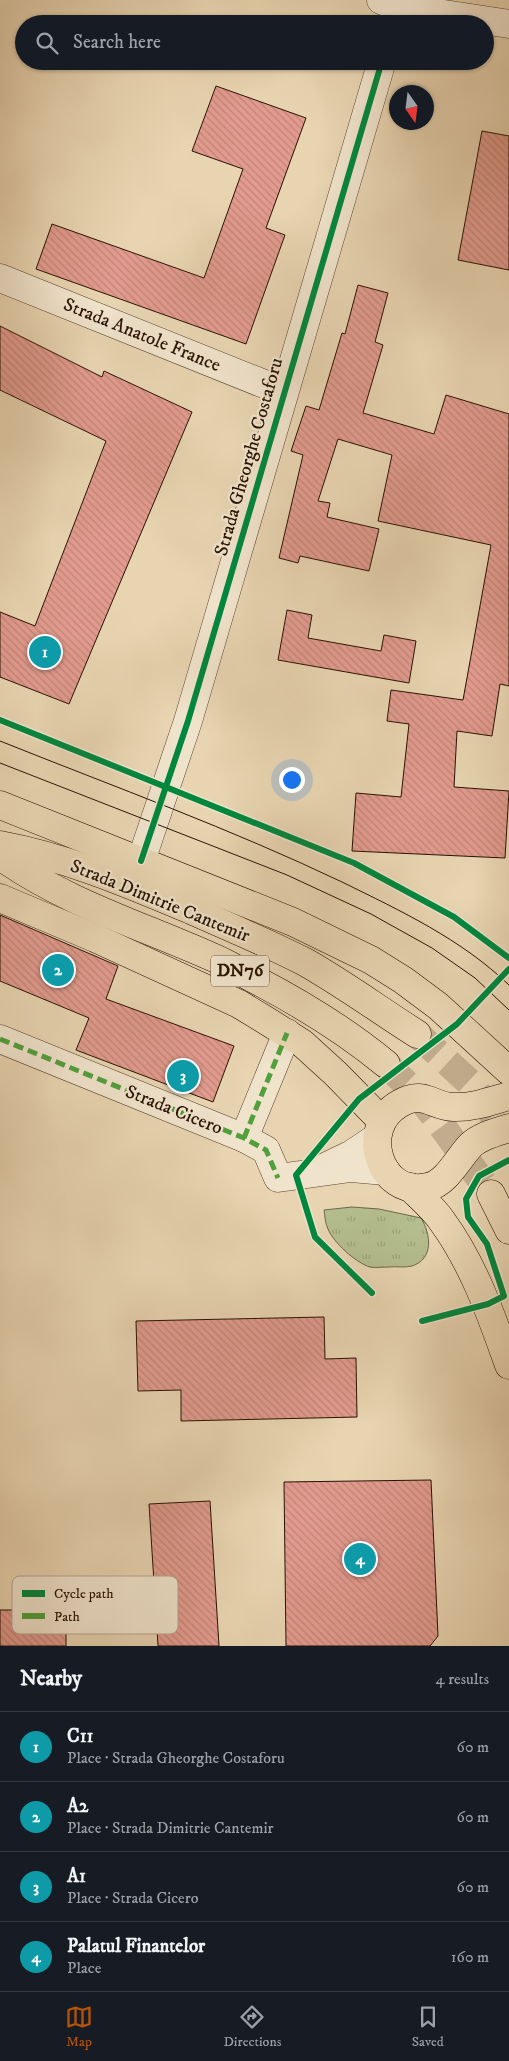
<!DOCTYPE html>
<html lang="en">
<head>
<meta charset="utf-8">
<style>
	body { margin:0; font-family:"IM FELL DW Pica",serif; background:#242831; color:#f1f3f6 }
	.compass { position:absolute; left:389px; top:85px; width:45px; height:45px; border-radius:50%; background:#171b24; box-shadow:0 1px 4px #0004; rotate:166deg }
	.you { position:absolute; left:291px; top:779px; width:18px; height:18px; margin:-12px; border:4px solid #fff; border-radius:50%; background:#1a73e8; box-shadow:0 0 0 8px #1a73e833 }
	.badge { display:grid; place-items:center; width:32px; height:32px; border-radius:50%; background:#b45309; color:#fff; font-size:16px; font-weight:700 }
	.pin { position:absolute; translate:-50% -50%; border:2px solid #fff; box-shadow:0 1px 5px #0006 }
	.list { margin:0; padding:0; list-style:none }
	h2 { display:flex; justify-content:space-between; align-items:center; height:65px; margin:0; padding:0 20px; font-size:21px }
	h2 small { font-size:16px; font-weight:400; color:#9ea1a6 }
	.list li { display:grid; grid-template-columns:32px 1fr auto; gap:15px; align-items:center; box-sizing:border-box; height:70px; padding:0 20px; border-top:1px solid #363941 }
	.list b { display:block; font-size:19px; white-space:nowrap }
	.list p { margin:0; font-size:16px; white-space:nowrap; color:#9ea1a6 }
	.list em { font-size:16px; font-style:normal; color:#9ea1a6 }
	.icon { flex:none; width:28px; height:28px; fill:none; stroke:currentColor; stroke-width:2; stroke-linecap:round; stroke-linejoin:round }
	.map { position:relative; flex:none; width:509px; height:1646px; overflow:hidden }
	.search { position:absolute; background:#171b24; box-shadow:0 1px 4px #0004; left:15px; right:15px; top:15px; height:55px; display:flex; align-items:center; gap:12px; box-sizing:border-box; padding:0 18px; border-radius:28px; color:#9ea1a6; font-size:19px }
	.sheet { height:345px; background:#171b24 }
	nav { display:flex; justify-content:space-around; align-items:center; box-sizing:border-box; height:70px; border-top:1px solid #363941; background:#171b24; font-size:14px; color:#9ea1a6 }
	nav a { display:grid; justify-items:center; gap:2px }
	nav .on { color:#b45309 }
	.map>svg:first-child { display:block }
</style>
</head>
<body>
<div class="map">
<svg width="509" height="1646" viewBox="0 0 509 1646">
	<defs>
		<pattern id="grass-tufts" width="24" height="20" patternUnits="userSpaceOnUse" patternTransform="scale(1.25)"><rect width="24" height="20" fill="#b4bd8d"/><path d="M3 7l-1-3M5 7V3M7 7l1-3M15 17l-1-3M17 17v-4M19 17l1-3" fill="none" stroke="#9ba178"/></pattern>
		<pattern id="building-back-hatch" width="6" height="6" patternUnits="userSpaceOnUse" patternTransform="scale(1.25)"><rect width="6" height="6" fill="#e29b8e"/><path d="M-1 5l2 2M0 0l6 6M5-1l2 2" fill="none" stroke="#c28479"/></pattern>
	</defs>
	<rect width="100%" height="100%" fill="#e8d4b1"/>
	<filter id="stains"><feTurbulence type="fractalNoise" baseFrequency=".004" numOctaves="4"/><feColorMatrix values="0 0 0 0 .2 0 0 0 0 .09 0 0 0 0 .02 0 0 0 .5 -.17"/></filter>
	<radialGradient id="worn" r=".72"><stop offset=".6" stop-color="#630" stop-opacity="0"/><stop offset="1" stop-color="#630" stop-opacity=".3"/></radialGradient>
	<path fill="url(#grass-tufts)" stroke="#6e6746" d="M 352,1207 L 379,1209 L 421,1218 C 431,1234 434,1259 412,1266 C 405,1268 396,1266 389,1267 C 383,1267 375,1268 370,1267 C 356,1263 333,1242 328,1229 C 325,1223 325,1216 324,1210 Z"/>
	<g fill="url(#building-back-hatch)" stroke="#271100">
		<polygon points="216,86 306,118 266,228 285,235 246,344 36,269 52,224 204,278 243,169 192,151"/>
		<polygon points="482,131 509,136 509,270 458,260"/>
		<polygon points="358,285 388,293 375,342 383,345 363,413 434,434 446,395 509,414 509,686 500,684 492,736 457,731 454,787 509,791 505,858 352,851 356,793 401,797 409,724 387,721 391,690 463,700 491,545 378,521 392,455 338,439 318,501 330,503 327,517 379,529 369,571 300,556 298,563 279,558 303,455 291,451 306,406 319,410 342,333 345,334"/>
		<polygon points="0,326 102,377 104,371 192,412 69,704 0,677 0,612 35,626 106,441 0,390"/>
		<polygon points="287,610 312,615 308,638 381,651 384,635 416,641 409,683 278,660"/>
		<polygon points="0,915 118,966 106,999 234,1046 213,1102 76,1050 89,1018 0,981"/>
		<polygon points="324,1317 325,1359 356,1358 357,1417 181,1421 181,1390 138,1391 136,1321"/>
		<polygon points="431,1480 438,1636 430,1646 286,1646 284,1482"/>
		<polygon points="210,1501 219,1646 158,1646 149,1504"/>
		<rect x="0" y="1610" width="66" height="36"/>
	</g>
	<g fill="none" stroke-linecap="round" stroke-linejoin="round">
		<g stroke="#c1ad8e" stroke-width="28" stroke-dasharray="28 14" stroke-linecap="butt">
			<polyline points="417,1034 469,1082 509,1136"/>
			<polyline points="386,1064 418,1095 442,1126 491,1194"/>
		</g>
		<defs>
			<g id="minor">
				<polyline points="381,0 398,7 509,24"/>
				<polyline points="0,278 284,392"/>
				<polyline points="141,861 188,721 382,61"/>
				<polyline points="0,1039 244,1138 266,1150 278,1178 351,1168 386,1171"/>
				<polyline points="244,1138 287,1033"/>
				<polyline points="325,1167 352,1154 376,1138"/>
			</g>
			<g id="major">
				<polyline points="0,805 293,922 371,960 403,980 438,1006 509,1071"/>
				<path d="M 0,845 C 66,857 129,884 191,910 C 229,927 268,943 305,962 C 344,984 379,1010 417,1034"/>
				<path d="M 0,856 C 65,902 140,925 212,957 C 227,963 241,972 256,980 C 302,1004 346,1031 386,1064"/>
				<polyline points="0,898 95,938 239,1004 262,1018 302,1043 336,1074 381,1120"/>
				<path d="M 509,1096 C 491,1101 472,1108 453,1107 C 433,1107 424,1089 399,1104 C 358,1128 379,1198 428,1187 C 447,1183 458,1158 471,1145 C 480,1136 497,1132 509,1128"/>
				<path d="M 410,1187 C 421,1198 434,1209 442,1221 C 474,1265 491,1315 509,1365"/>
				<polyline points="491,1194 509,1230"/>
			</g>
		</defs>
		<use href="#minor" stroke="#57422c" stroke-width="29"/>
		<use href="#major" stroke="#271100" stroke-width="29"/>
		<use href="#minor" stroke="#f0e3cc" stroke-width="28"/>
		<use href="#major" stroke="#e8d4b1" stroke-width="28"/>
		<g stroke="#271100" stroke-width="1">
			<path d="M 0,741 C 115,787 231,829 342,882 C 401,911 461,939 509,985"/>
			<polyline points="0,763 287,875 371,914 432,948 475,978 509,1010"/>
		</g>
		<g stroke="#51a03c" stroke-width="5" stroke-dasharray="10 5" stroke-linecap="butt">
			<polyline points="0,1039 244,1138 266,1150 278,1178"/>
			<polyline points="244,1138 287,1033"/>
		</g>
		<defs>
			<g id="cycleway">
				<polyline points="0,720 354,863 454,917 509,958"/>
				<polyline points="141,861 188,721 382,61"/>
				<polyline points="372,1293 315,1237 296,1175 359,1099 457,1024 509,969"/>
				<polyline points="422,1321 488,1304 504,1296 487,1244 468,1217 466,1199 479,1176 509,1160"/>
			</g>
		</defs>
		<use href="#cycleway" stroke="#f0e3cc" stroke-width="9"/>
		<use href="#cycleway" stroke="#00873e" stroke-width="6"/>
	</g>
	<g text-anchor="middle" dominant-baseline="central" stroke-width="4.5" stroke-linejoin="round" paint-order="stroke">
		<rect fill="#f0e3cc" stroke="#63503d" stroke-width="1" x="211" y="955.5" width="58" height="31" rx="4"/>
		<g font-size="18" font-weight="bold" fill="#271100">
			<text x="240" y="971">DN76</text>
		</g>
		<g font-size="19" fill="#271100" stroke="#f0e3cc">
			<text transform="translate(142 335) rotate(22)">Strada Anatole France</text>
			<text transform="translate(249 457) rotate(-74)">Strada Gheorghe Costaforu</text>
			<text transform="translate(160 901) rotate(22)">Strada Dimitrie Cantemir</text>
			<text transform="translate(174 1110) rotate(22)">Strada Cicero</text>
		</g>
	</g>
	<rect x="12" y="1576" width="166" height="58" rx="8" fill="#f0e3cc" stroke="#b4a48f" stroke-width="1"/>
	<rect x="22" y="1590" width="23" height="7" fill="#00873e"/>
	<rect x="22" y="1613" width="23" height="6" fill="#51a03c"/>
	<g font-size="14" fill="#271100">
		<text x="54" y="1598">Cycle path</text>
		<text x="54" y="1621">Path</text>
	</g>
	<rect width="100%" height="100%" filter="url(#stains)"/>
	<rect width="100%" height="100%" fill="url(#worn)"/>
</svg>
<svg class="compass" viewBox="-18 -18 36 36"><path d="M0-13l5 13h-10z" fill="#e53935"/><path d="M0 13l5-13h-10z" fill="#9ea1a6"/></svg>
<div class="you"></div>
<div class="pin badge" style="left:45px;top:652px;background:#0f9aa8">1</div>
<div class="pin badge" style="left:58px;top:970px;background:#0f9aa8">2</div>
<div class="pin badge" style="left:183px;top:1076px;background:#0f9aa8">3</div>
<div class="pin badge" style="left:360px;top:1559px;background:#0f9aa8">4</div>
<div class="search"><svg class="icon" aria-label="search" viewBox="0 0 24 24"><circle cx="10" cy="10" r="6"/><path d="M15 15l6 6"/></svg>Search here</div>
</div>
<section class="sheet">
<h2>Nearby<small>4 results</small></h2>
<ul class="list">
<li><span class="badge" style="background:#0f9aa8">1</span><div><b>C11</b><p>Place · Strada Gheorghe Costaforu</p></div><em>60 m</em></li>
<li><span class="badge" style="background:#0f9aa8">2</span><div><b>A2</b><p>Place · Strada Dimitrie Cantemir</p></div><em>60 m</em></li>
<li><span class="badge" style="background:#0f9aa8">3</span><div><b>A1</b><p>Place · Strada Cicero</p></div><em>60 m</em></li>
<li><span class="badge" style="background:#0f9aa8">4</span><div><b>Palatul Finantelor</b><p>Place</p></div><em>160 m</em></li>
</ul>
</section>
<nav>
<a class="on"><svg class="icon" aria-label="map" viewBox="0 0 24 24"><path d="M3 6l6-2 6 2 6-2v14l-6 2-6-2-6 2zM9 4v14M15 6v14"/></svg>Map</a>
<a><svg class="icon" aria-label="directions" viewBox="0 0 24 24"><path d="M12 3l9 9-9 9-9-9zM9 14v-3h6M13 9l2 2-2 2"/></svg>Directions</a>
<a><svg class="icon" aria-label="saved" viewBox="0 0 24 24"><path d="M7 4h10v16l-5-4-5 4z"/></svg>Saved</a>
</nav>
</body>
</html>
